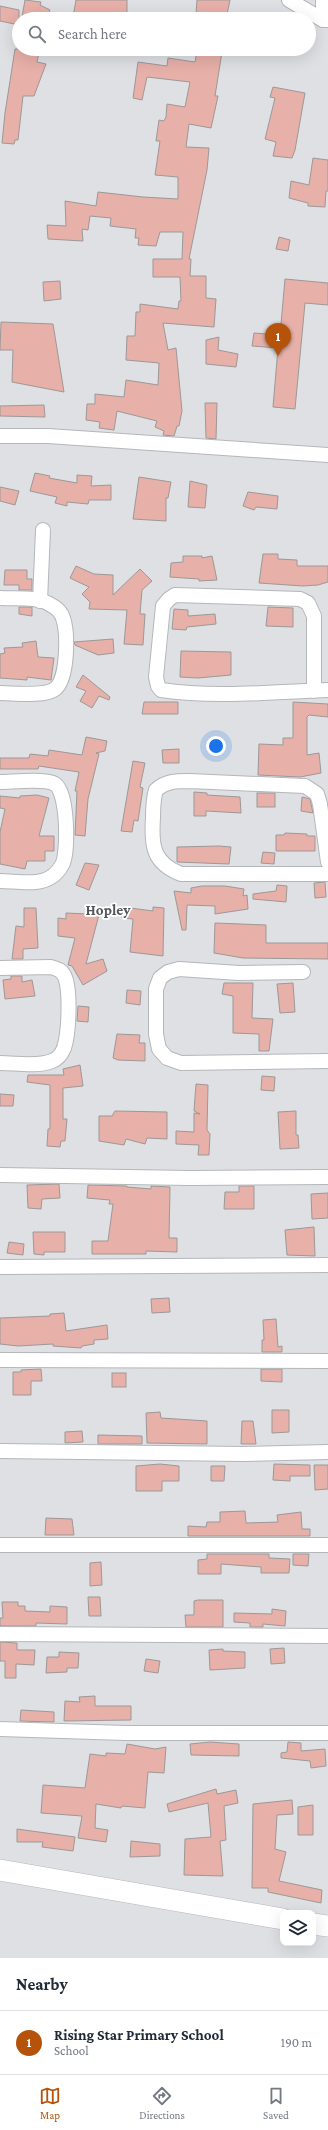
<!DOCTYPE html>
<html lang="en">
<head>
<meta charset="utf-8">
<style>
	body { margin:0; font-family:"Crimson Pro",serif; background:#f2f2f3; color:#1f2937 }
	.controls { position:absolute; right:12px; bottom:12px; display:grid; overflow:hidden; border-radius:8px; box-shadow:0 4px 16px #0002 }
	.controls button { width:36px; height:36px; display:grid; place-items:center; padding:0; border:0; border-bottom:1px solid #e0e1e3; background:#fff; color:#1f2937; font:20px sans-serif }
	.you { position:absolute; left:216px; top:746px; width:14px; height:14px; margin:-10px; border:3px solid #fff; border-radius:50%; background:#1a73e8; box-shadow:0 0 0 6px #1a73e833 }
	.badge { display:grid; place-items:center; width:26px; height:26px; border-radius:50%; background:#b45309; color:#fff; font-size:13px; font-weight:700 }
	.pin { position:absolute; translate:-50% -33px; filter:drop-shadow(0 1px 2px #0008) }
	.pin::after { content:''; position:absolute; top:21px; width:14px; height:12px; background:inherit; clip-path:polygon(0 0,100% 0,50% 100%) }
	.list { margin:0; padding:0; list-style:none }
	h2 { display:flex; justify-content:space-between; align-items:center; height:52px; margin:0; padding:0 16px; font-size:17px }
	h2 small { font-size:13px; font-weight:400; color:#747a83 }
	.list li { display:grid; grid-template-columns:26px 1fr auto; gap:12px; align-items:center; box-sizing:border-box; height:64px; padding:0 16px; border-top:1px solid #e0e1e3 }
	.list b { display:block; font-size:15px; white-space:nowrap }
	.list p { margin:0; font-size:13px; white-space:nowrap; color:#747a83 }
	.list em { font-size:13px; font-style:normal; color:#747a83 }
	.icon { flex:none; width:22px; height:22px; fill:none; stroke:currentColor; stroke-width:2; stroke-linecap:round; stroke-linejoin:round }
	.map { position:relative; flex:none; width:328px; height:1958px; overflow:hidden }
	.search { position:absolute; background:#fff; box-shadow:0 4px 16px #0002; left:12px; right:12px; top:12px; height:44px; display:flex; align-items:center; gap:10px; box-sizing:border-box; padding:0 14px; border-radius:22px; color:#747a83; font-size:15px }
	.sheet { height:116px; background:#fff }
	nav { display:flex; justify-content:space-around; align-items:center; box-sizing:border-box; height:56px; border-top:1px solid #e0e1e3; background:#fff; font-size:11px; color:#747a83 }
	nav a { display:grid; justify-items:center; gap:2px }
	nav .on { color:#b45309 }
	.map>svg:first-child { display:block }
</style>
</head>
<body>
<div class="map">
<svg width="328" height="1958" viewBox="0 0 328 1958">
	<rect width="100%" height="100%" fill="#dee0e4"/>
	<g fill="#e7b0a9" stroke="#9d9897">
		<polygon points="25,0 41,2 40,5 50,10 46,19 22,17"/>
		<polygon points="76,0 127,0 127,19 86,19 73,17"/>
		<polygon points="197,0 230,0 226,19 196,14"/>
		<polygon points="0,6 19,10 19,25 0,21"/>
		<polygon points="15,49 40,49 37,62 46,64 34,96 23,96 18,140 15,140 14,144 2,143 5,113"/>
		<polygon points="197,51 222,52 215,96 218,96 211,128 189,124 186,147 209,148 207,170 189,259 191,259 190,276 206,276 206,298 216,299 214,327 163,323 168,350 176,348 182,411 179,426 177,426 174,436 163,435 164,431 155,427 157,421 117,411 114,430 99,428 100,422 86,420 87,404 95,404 95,394 124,397 126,380 158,385 159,363 126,360 127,336 135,336 136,312 140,312 140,304 178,309 179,301 181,301 180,277 153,277 153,259 182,259 183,232 160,232 156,246 138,245 139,238 135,238 136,229 110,226 111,218 90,216 88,230 82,229 83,241 48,239 47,225 66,226 65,201 96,206 98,192 143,197 178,199 178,177 155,175 160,141 156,141 159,120 164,121 166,117 167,104 185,107 190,82 147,77 142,100 133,98 138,62 167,66 168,58 195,62"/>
		<polygon points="273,87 305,93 295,150 292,158 273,156 276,142 265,139 275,98 270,97"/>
		<polygon points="313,158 328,160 328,191 326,191 325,207 308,206 308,203 289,198 291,181 309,185"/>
		<polygon points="279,237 290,240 288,251 276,249"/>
		<polygon points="285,279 328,283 328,305 305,303 295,409 273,407 278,348 252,346 254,333 280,335"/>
		<polygon points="60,281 61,299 44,301 43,282"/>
		<polygon points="1,322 53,324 64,392 12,382 13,350 0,350"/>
		<polygon points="219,337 218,350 238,354 236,367 206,364 206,340"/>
		<polygon points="205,403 217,403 216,439 206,438"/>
		<polygon points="44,405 45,417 0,416 0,406"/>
		<polygon points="35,473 50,476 49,478 77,483 77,475 92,476 91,486 111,485 111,500 89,500 88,504 67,502 67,506 55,503 57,497 30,491"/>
		<polygon points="139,477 171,482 168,498 166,498 166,521 133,519"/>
		<polygon points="190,481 207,485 205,508 188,507"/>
		<polygon points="0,487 19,491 15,505 0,501"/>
		<polygon points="248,492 278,496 277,509 256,507 254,510 243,506"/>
		<polygon points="263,554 278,554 278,559 297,560 297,566 328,566 328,582 318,585 303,586 259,583"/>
		<polygon points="183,556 202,556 202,558 212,556 217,580 199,581 199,579 170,577 171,563 183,562"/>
		<polygon points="76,566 94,574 113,575 113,595 140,569 152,581 142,590 140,614 145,614 143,645 124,644 127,610 89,609 90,602 82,594 89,587 70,578"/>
		<polygon points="5,570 27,570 27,579 32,579 32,590 19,590 19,585 4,585"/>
		<polygon points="19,607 32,607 32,616 19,614"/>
		<polygon points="268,607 293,608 293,627 266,626"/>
		<polygon points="174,609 188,610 188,616 215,614 216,624 187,627 186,630 172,629"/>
		<polygon points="113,639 114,653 98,655 75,645 74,642"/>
		<polygon points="36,641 38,657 54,658 51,680 27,677 27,680 0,678 0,654 5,653 4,648 23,647 22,643"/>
		<polygon points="181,651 231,652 231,675 198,678 180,677"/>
		<polygon points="83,675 110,697 109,700 99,696 92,708 80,701 86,691 76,687"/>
		<polygon points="144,702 178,702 178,714 142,714"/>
		<polygon points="293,702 328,704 328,717 309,715 307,717 307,755 319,753 321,773 300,777 258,775 259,744 283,745 283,738 293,738"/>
		<polygon points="86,737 107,741 105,751 96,753 99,754 88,799 85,836 75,835 77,791 75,791 79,772 39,766 38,769 0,769 0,758 29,758 30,754 48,756 49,750 82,755"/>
		<polygon points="179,749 179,763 163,763 162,750"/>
		<polygon points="133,761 145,763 140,787 143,788 138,821 134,820 132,832 121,831"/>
		<polygon points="194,792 207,793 207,795 240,797 241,813 206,811 206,816 194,816"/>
		<rect x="257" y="793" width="18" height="14"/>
		<polygon points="37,795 49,798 39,836 54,836 54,851 45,851 45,861 27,861 25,869 0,864 0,832 5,809 0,808 0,796 20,798 20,796"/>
		<polygon points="302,797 310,799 313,813 301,811"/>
		<polygon points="285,833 307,834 307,836 315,836 315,851 276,851 276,835 284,835"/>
		<polygon points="219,846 231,847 229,864 177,862 177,847"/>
		<polygon points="263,852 275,853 274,864 261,863"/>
		<polygon points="85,863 99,865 89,890 76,885"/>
		<polygon points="325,882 326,897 315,898 314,883"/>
		<polygon points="277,885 287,886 286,902 253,899 253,894 276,891"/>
		<polygon points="202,886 225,886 244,889 243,896 247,895 248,909 215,914 215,906 187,905 186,930 182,930 174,891 191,893 191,888"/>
		<polygon points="123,907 153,911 153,907 164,908 163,956 130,952 133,919 122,918"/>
		<polygon points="24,908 36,908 38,948 23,949 23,959 12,959 16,926 24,927"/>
		<polygon points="89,909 100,911 86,964 103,959 107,971 83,985 72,966 68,965 75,938 58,936 58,918 66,919 66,913 88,914"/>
		<polygon points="215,923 266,925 266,943 328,943 328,959 243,958 214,953"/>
		<polygon points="11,976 22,976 22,982 32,980 35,996 5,999 3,980 11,979"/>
		<polygon points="224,983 253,983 252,1018 273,1019 269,1051 259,1051 259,1034 233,1033 233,996 222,994"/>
		<polygon points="293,983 295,1012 280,1013 277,984"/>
		<polygon points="127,990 141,991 140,1005 126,1003"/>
		<polygon points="78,1006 89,1007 88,1022 77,1021"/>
		<polygon points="117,1034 140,1035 139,1043 145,1043 145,1061 118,1060 113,1058"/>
		<polygon points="80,1065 83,1086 63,1088 63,1119 67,1119 65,1141 61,1141 60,1147 47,1146 48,1129 50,1129 50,1085 27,1082 28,1075 64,1075 63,1069"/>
		<polygon points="262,1076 275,1077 274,1091 261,1090"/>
		<polygon points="196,1084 208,1085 207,1130 210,1134 209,1155 198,1155 199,1145 176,1144 176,1131 194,1132 194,1113 200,1114 194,1111"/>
		<polygon points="0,1094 14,1095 13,1106 0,1106"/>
		<polygon points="115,1111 167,1112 167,1139 147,1138 145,1144 126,1139 124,1145 99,1141 99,1116 112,1116"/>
		<polygon points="296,1111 296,1135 298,1135 299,1148 280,1149 278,1112"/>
		<polygon points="59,1184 60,1198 42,1199 41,1209 28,1208 27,1185"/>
		<polygon points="88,1185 127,1186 127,1187 151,1189 151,1186 170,1187 169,1238 177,1238 177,1252 146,1251 146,1254 92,1254 92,1241 108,1241 113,1204 109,1204 110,1200 87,1198"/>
		<polygon points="239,1186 254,1186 254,1209 224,1209 225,1192 239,1192"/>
		<polygon points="328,1193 328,1218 312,1219 311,1194"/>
		<polygon points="314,1227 315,1256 287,1255 285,1230"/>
		<polygon points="33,1232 65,1232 65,1252 44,1252 44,1255 34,1254"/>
		<polygon points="9,1242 24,1244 23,1255 7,1253"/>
		<polygon points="169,1298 170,1312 152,1313 151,1299"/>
		<polygon points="64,1313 66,1331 107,1325 108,1339 94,1340 94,1344 82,1346 81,1348 53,1346 53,1344 18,1346 0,1344 0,1318 50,1316 50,1314"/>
		<polygon points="276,1319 278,1347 282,1346 282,1352 262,1352 262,1340 264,1340 263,1320"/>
		<polygon points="41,1369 42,1381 31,1381 31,1395 13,1395 13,1372 21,1372 21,1370"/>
		<polygon points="261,1369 282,1369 282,1382 261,1381"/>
		<rect x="112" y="1373" width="14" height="14"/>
		<polygon points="272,1410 289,1410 289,1432 272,1433"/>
		<polygon points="160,1412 161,1418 207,1421 207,1444 147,1443 146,1413"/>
		<polygon points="242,1421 253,1421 256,1444 241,1444"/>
		<polygon points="82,1431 83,1442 65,1443 65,1432"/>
		<polygon points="98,1435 142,1436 142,1444 98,1444"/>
		<polygon points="160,1464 179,1466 179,1481 162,1481 162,1491 136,1491 136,1466"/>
		<polygon points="274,1464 310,1465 310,1476 290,1476 290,1481 273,1480"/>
		<polygon points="314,1465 328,1465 328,1489 315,1490"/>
		<polygon points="211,1466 225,1466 224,1481 211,1481"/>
		<polygon points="245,1511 246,1523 278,1522 277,1515 301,1512 302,1529 310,1529 310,1536 188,1536 188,1526 206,1527 207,1522 220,1522 220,1512"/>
		<polygon points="46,1518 72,1519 74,1535 45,1535"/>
		<polygon points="207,1554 269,1554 269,1558 290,1559 289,1573 261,1573 261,1567 221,1564 221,1574 198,1574 198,1560 207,1559"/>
		<polygon points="293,1554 309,1554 308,1566 293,1565"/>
		<polygon points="101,1562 102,1585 90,1586 90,1563"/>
		<polygon points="88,1597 100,1597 101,1616 89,1616"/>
		<polygon points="198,1600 223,1600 223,1627 186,1627 185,1615 194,1615 194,1601"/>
		<polygon points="2,1602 18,1602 18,1606 25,1606 25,1611 50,1612 50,1606 67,1607 67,1624 36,1623 36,1626 0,1626 0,1618 3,1618"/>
		<polygon points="272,1609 286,1611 285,1626 263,1624 263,1627 250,1627 250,1623 234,1622 234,1613 272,1614"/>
		<polygon points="0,1642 17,1643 17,1650 35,1650 34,1665 16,1664 16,1678 5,1678 5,1661 0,1661"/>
		<polygon points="284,1648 285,1663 271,1664 270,1649"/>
		<polygon points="223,1649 223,1651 245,1652 245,1668 210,1670 209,1650"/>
		<polygon points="59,1652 79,1653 78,1668 67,1668 67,1672 46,1673 47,1657 59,1657"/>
		<polygon points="146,1659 160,1661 158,1673 144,1671"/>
		<polygon points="95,1696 95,1706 131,1706 131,1720 64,1721 65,1701 80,1702 79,1697"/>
		<polygon points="21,1710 54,1712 54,1722 20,1721"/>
		<polygon points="210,1742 239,1744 239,1756 191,1755 190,1744"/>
		<polygon points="288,1742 301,1743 301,1751 325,1749 326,1766 311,1768 310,1761 281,1758 281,1753 287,1752"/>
		<polygon points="127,1744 155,1749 166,1747 164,1773 148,1772 145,1808 122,1806 121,1808 96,1804 95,1828 108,1830 106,1842 78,1838 82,1816 41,1813 43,1785 85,1788 90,1754 106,1756 106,1753 125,1754"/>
		<polygon points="216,1789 217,1794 236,1790 238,1803 224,1806 226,1840 220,1841 223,1876 184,1875 185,1839 211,1837 208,1803 169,1812 167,1804"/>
		<polygon points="292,1800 293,1814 277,1815 275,1849 286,1852 279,1881 322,1890 321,1903 268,1892 268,1888 252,1888 253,1804"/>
		<polygon points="313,1805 313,1835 298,1835 298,1807"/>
		<polygon points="17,1829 75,1837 73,1851 42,1847 43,1842 17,1842"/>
		<polygon points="131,1841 160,1844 160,1856 130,1857"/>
	</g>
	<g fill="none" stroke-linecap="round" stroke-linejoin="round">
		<defs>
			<g id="street">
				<polyline points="289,0 323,20 328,20"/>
				<polyline points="323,20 323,0"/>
				<polyline points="0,436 48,436 328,455"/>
				<path d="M 0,598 C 15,599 39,596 51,605 C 57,608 61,612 63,618 C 68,633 68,679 55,689 C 44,697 13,693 0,693"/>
				<polyline points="40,601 43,530"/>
				<path d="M 314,691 L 314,616 L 308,603 L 300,599 L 175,595 L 169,599 L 163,606 L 156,677 L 158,686 L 161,690 C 213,698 276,692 328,690"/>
				<path d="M 0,782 C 12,782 45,778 55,784 C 68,793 68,849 63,863 C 60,869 56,874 51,877 C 38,886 15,881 0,881"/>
				<path d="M 328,862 L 320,804 L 317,794 L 305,786 L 189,781 C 176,781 166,781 156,790 C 153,799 153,809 153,818 C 151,846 153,863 181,874 L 328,874"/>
				<path d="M 0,968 L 51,967 C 56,969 61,969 64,975 C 71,988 69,1033 64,1048 C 62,1053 58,1059 52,1061 C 38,1067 16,1063 0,1063"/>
				<polyline points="303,972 239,973 179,969 168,972 160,978 156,989 156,1034 159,1049 167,1058 181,1063 328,1061"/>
				<polyline points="0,1175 190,1178 328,1177"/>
				<polyline points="0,1267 328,1265"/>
				<polyline points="0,1360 328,1361"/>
				<polyline points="0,1451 242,1454 328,1452"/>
				<polyline points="0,1545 328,1545"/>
				<polyline points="0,1634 328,1636"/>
				<polyline points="0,1729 125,1733 328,1733"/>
			</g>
			<g id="secondary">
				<polyline points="0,1870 283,1919"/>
				<polyline points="313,1924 328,1926"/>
			</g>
		</defs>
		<use href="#street" stroke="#b4b7ba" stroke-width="16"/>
		<use href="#secondary" stroke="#b4b7ba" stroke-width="22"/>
		<use href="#street" stroke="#fff" stroke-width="14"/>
		<use href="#secondary" stroke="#fff" stroke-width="21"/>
	</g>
	<g text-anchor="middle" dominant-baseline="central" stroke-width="3.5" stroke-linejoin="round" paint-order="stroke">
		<g font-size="15" font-weight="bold" fill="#54565a" stroke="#fff">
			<text x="108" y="910">Hopley</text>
		</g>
	</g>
</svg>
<div class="controls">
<button><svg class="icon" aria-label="layers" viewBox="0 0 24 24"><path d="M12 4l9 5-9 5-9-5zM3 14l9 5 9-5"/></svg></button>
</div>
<div class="you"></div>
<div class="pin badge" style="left:278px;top:356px">1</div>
<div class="search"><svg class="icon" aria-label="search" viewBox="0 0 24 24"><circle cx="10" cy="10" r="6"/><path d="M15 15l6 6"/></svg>Search here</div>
</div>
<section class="sheet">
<h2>Nearby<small></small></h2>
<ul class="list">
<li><span class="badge">1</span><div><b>Rising Star Primary School</b><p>School</p></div><em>190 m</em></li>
</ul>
</section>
<nav>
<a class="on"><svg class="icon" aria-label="map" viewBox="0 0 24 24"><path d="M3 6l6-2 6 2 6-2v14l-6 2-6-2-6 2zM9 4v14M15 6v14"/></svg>Map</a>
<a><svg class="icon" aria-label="directions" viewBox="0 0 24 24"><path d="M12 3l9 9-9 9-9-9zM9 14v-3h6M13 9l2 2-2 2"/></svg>Directions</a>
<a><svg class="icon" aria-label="saved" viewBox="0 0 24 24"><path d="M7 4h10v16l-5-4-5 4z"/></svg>Saved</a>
</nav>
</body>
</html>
